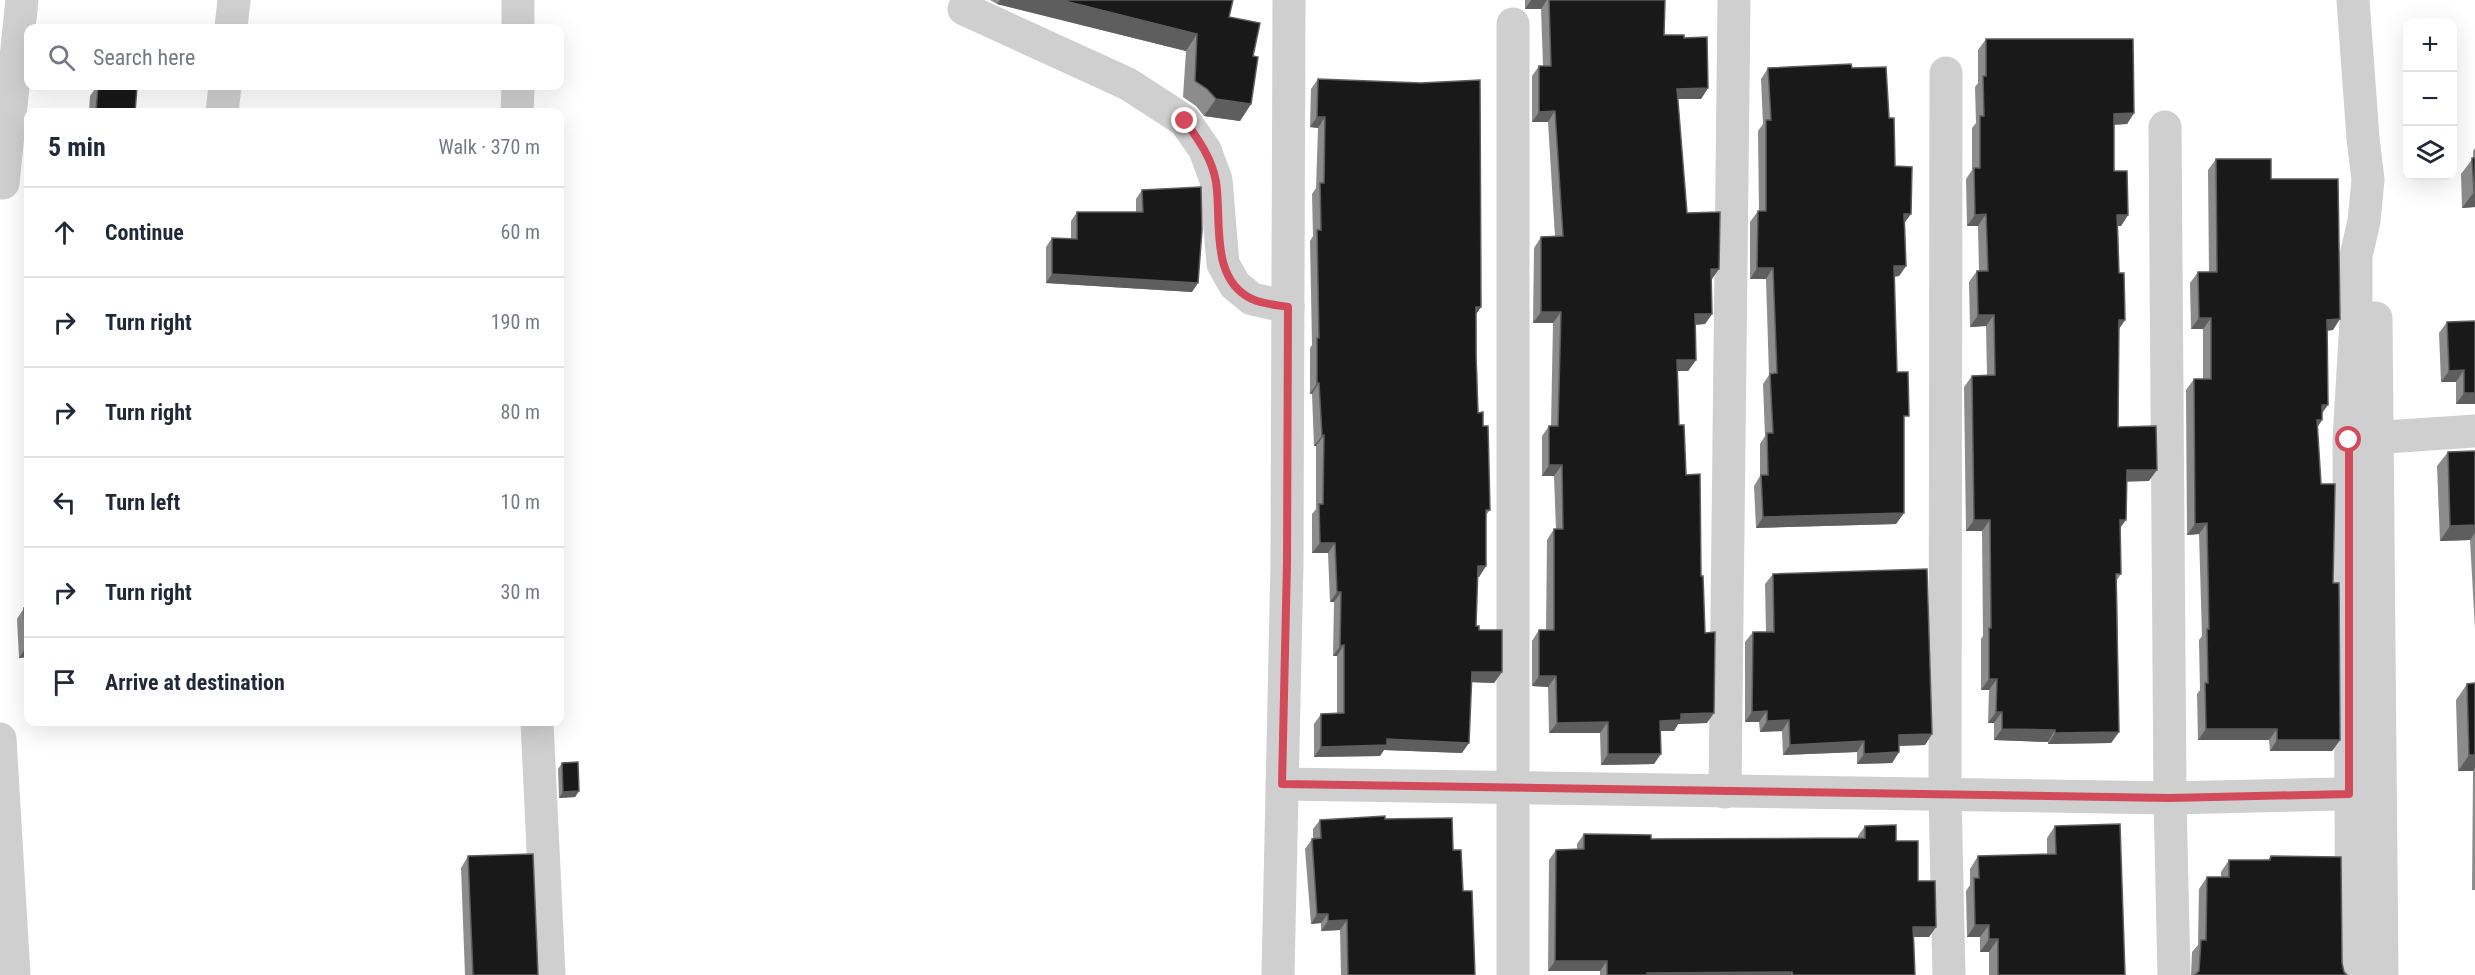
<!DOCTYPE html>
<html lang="en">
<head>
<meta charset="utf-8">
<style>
	body { margin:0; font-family:"Roboto Condensed",sans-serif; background:#f2f2f3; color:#1f2937 }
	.controls { position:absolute; right:18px; top:18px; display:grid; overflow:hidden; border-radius:12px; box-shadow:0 6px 24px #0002 }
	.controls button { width:54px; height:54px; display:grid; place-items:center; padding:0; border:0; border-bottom:2px solid #e0e1e3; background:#fff; color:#1f2937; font:30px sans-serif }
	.stop { position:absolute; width:18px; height:18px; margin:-14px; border:4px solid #d34a5a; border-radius:50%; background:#fff }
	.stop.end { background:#d34a5a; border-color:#fff; box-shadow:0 2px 6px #0008 }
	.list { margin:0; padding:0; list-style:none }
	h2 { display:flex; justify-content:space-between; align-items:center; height:78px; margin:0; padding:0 24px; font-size:26px }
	h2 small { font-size:20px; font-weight:400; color:#747a83 }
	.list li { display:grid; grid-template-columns:39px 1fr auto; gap:18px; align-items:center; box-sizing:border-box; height:90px; padding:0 24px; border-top:2px solid #e0e1e3 }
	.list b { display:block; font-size:22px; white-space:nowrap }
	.list em { font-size:20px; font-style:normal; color:#747a83 }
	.icon { flex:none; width:33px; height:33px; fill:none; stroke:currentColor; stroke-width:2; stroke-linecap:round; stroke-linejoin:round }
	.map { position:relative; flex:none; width:2475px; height:975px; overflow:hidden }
	.search { position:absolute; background:#fff; box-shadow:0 6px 24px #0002; left:24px; top:24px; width:540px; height:66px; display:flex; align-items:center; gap:15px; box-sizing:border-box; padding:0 21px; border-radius:12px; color:#747a83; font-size:22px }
	.panel { position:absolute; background:#fff; box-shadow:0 6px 24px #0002; left:24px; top:108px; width:540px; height:618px; border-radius:12px }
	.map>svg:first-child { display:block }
</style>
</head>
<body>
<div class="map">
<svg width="2475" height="975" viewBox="0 0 2475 975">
	<rect width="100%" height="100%" fill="#fff"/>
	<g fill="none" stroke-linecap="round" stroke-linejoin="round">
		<g stroke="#cfcfcf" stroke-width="33">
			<polyline points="964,9 1128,84 1185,121 1205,150 1216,180 1223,264 1235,285 1252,299 1288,307"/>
			<polyline points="231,28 234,0"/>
			<polyline points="518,28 518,0"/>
			<polyline points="1946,73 1945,796 1949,975"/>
			<polyline points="222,112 225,86"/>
			<polyline points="517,112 518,86"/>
			<polyline points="2165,127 2170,798 2174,975"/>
			<polyline points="3,183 22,0"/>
			<polyline points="2376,318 2382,975"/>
			<polyline points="2356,439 2475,431"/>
			<polyline points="537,722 549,975"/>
			<polyline points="0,739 14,975"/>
			<polyline points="1282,784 2170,798 2380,793"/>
			<polyline points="1725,792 1734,0"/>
			<polyline points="1278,975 1287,563 1289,0"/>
			<polyline points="1513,975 1513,24"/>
			<polyline points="2352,975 2349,440 2356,321 2356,256 2364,221 2368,180 2363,138 2353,0"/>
		</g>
	</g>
	<g fill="#8c8c8c">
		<polygon points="990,0 1233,0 1229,17 1253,56 1251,104 1240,121 1204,116 1196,106 1183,97 1186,51 997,4"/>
		<polygon points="1525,0 1665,0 1664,35 1684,38 1708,88 1701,99 1678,99 1687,213 1719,269 1711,279 1712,314 1705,324 1696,325 1696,360 1688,371 1678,371 1679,425 1701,576 1707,723 1678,724 1674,731 1661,731 1654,764 1601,765 1600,733 1549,733 1548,687 1532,686 1532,641 1539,630 1546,630 1547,540 1554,529 1556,529 1554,476 1542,476 1542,436 1549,426 1551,426 1553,323 1533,323 1534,248 1541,237 1555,237 1548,122 1532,122 1532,76 1539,66 1543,66 1541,9 1525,9"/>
		<polygon points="1986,39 2134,113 2127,124 2114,125 2114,171 2128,215 2121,226 2118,226 2119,273 2125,320 2119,329 2118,427 2149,481 2126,481 2120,528 2121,574 2117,580 2119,732 2111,743 2048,744 2048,742 1994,740 1994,723 1988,723 1989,690 1981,690 1981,639 1983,636 1982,531 1966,531 1964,387 1972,376 1987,375 1986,326 1970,327 1969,282 1977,271 1979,271 1978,226 1967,226 1966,179 1972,170 1972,128 1976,123 1975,87 1978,83 1978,50"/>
		<polygon points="1768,68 1852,68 1889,118 1895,166 1905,223 1906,266 1899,276 1894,277 1897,372 1904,422 1904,513 1896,524 1756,528 1754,486 1760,476 1760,444 1765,436 1763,384 1769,375 1766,279 1750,279 1750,222 1758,211 1759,211 1758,131 1763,124 1761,79"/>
		<polygon points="1318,79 1481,307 1476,314 1478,413 1483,426 1490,510 1486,515 1486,566 1479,577 1477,577 1476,626 1502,672 1494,683 1472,682 1462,753 1384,750 1380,756 1314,757 1314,724 1321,714 1337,714 1337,656 1333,656 1334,602 1330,602 1328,553 1312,553 1312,514 1316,509 1316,446 1314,446 1312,394 1310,394 1310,348 1312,345 1310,241 1313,236 1312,194 1316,188 1318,128 1310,127 1311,89"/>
		<polygon points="97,86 114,86 135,112 89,112 90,96"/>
		<polygon points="2475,148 2475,207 2462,208 2461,174 2473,158 2473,151"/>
		<polygon points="2216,159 2271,179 2333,330 2327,331 2322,420 2317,427 2321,484 2333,583 2340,740 2332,751 2270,751 2269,740 2198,740 2197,694 2200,690 2199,640 2202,636 2199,534 2187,535 2186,390 2194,379 2203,379 2203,329 2191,329 2190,283 2198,272 2209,272 2208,170"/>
		<polygon points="1142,190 1192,292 1046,283 1046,247 1052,238 1071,238 1071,221 1077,212 1136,212 1136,199"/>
		<polygon points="2447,322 2475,404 2456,404 2456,382 2441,382 2439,333"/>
		<polygon points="2475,451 2475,629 2470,540 2440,541 2437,466 2448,452"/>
		<polygon points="1773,574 1932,734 1925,745 1899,746 1899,752 1892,763 1857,764 1857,752 1783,755 1782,731 1760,732 1759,722 1745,722 1745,642 1753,632 1766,632 1765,584"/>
		<polygon points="24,608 28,657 19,658 17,619"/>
		<polygon points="2475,683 2475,890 2472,890 2473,771 2458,771 2456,700 2467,684"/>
		<polygon points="562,763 579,791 575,797 559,798 558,769"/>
		<polygon points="1385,819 1453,850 1463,891 1475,975 1341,975 1340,930 1321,931 1321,923 1311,924 1305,849 1312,839 1313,839 1313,829 1320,820"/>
		<polygon points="1865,826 1896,841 1918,881 1936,927 1929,937 1914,937 1915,975 1600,975 1600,971 1548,971 1549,860 1556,850 1577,850 1577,844 1584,834 1651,839 1858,838 1858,836"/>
		<polygon points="2055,826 2125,975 1989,975 1989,952 1980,952 1980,937 1967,937 1966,891 1970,885 1970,869 1978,856 2047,854 2047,838"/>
		<polygon points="468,856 538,975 465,975 461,868"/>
		<polygon points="2271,856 2342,963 2344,972 2347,975 2191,975 2192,952 2198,945 2199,889 2207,877 2221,877 2221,872 2229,860 2268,860"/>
	</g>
	<g fill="#5e5e5e">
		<polygon points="1000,0 1061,0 1197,34 1186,51 997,4"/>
		<polygon points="1531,0 1547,0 1541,9 1525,9"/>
		<polygon points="1708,88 1701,99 1669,99 1677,89"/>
		<polygon points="1216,99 1251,104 1240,121 1204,116"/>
		<polygon points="1555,111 1548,122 1532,122 1539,112"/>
		<polygon points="2134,113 2127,124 2106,125 2114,114"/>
		<polygon points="1317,117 1325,117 1318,128 1310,127"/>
		<polygon points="2474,192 2475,192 2475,207 2462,208"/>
		<polygon points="1904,214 1911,214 1903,225"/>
		<polygon points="1986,214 1978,226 1967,226 1975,215"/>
		<polygon points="2117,215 2128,215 2121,226 2109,226"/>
		<polygon points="1894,266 1906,266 1899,276 1887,277"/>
		<polygon points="1757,268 1773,268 1766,279 1750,279"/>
		<polygon points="1711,269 1719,269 1712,279 1704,279"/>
		<polygon points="1052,274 1198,283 1192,292 1046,283"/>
		<polygon points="1476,307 1481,307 1474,317"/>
		<polygon points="1541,312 1561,312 1553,323 1533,323"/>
		<polygon points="1695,314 1712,314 1705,324 1688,325"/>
		<polygon points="1978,315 1994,315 1986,326 1970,327"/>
		<polygon points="2199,318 2211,318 2203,329 2191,329"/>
		<polygon points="2340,319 2333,330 2319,331 2327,320"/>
		<polygon points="2119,320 2125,320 2117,331"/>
		<polygon points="1677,360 1696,360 1688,371 1670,371"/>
		<polygon points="2464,370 2456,382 2441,382 2449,371"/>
		<polygon points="1317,383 1319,383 1312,394 1310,394"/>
		<polygon points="2464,393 2475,393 2475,404 2456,404"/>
		<polygon points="2322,405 2328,405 2320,416"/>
		<polygon points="2317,420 2322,420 2315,431"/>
		<polygon points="1324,435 1316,446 1314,446 1322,436"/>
		<polygon points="1549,465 1562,465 1554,476 1542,476"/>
		<polygon points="2127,470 2157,470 2149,481 2119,482"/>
		<polygon points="1904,513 1896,524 1756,528 1763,517"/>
		<polygon points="1974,520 1990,520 1982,531 1966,531"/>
		<polygon points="2120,520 2126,520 2118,531"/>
		<polygon points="2207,523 2199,534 2187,535 2195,524"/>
		<polygon points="2475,525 2475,533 2470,540 2440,541 2450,526"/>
		<polygon points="1320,543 1335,543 1328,553 1312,553"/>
		<polygon points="1478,566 1486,566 1479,577 1470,577"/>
		<polygon points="1337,592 1341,592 1334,602 1330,602"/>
		<polygon points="1344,645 1337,656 1333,656 1340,646"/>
		<polygon points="26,647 28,647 28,657 19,658"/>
		<polygon points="1472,672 1502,672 1494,683 1465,682"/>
		<polygon points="1539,676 1556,676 1548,687 1532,686"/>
		<polygon points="1989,679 1997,679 1989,690 1981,690"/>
		<polygon points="1767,711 1759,722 1745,722 1752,712"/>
		<polygon points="1996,712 2002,712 1994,723 1988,723"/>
		<polygon points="1714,713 1707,723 1678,724 1674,731 1653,731 1660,721 1681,714"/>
		<polygon points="1789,720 1782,731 1760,732 1767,721"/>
		<polygon points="1608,722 1600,733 1549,733 1557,723"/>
		<polygon points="2002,729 2055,730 2048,742 1994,740"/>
		<polygon points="2206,729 2277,729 2269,740 2198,740"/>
		<polygon points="2119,732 2111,743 2048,744 2055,733"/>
		<polygon points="1932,734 1925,745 1891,746 1899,735"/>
		<polygon points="1387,739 1469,743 1462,753 1384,750 1380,756 1314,757 1321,747"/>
		<polygon points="2277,740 2340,740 2332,751 2270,751"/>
		<polygon points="1864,741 1857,752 1783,755 1790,745"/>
		<polygon points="1899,752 1892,763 1857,764 1864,754"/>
		<polygon points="1608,754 1661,754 1654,764 1601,765"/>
		<polygon points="2469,755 2475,755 2475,768 2473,771 2458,771"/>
		<polygon points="579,791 575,797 559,798 563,792"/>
		<polygon points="1317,914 1328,914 1321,923 1311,924"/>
		<polygon points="1347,920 1340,930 1321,931 1328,921"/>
		<polygon points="1975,925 1989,925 1980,937 1967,937"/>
		<polygon points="1913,927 1936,927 1929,937 1906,937"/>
		<polygon points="1989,939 1998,939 1989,952 1980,952"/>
		<polygon points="1555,961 1607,961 1600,971 1548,971"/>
		<polygon points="1792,972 1791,975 1646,975 1647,973"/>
	</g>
	<g fill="#191919" stroke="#5e5e5e" stroke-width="1.5">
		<polygon points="1061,0 1233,0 1229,17 1260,23 1253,56 1258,57 1251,104 1216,99 1207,89 1195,81 1197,34"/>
		<polygon points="1549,0 1665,0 1664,35 1684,35 1684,38 1707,37 1708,88 1677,89 1687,213 1720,212 1719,269 1711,269 1712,314 1695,314 1696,360 1677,360 1679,425 1684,425 1686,475 1700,474 1701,576 1703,576 1705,633 1715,632 1714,713 1681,714 1681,720 1660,721 1661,754 1608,754 1608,722 1557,723 1556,676 1539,676 1539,630 1554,630 1554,529 1563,529 1562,465 1549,465 1549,426 1558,426 1561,312 1541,312 1541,237 1563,236 1555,111 1539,112 1539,66 1551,66"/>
		<polygon points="1986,39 2133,39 2134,113 2114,114 2114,171 2127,171 2128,215 2117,215 2119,273 2124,273 2125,320 2119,320 2118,427 2156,426 2157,470 2127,470 2126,520 2120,520 2121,574 2116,574 2119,732 2055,733 2055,730 2002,729 2002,712 1996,712 1997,679 1989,679 1989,628 1991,628 1990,520 1974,520 1972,376 1995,375 1994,315 1978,315 1977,271 1988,271 1986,214 1975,215 1974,168 1980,168 1980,116 1984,116 1983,76 1986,76"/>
		<polygon points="1851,64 1852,68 1886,67 1889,118 1894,118 1895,166 1912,167 1911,214 1904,214 1906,266 1894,266 1897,372 1908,372 1909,416 1904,416 1904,513 1763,517 1761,475 1768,475 1767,433 1773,433 1770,374 1777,373 1773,268 1757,268 1758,211 1766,211 1766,120 1771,120 1768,68"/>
		<polygon points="1318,79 1421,83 1480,80 1481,307 1476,307 1476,356 1478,413 1483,412 1483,426 1488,426 1490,510 1486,510 1486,566 1478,566 1476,626 1479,626 1479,630 1502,630 1502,672 1472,672 1469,743 1387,739 1387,745 1321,747 1321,714 1344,713 1344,645 1340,646 1341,592 1337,592 1335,543 1320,543 1319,504 1323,504 1324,435 1322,436 1319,383 1317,383 1317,338 1319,338 1317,230 1321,230 1320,183 1324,183 1325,117 1317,117"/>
		<polygon points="98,86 137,87 135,112 96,112"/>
		<polygon points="2472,158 2475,158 2475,192 2474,192"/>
		<polygon points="2216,159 2271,159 2271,179 2338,179 2340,319 2327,320 2328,405 2322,405 2322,420 2317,420 2321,484 2335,484 2333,583 2339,583 2340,740 2277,740 2277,729 2206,729 2205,683 2208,683 2207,629 2209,629 2207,523 2195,524 2194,379 2211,379 2211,318 2199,318 2198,272 2217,272"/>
		<polygon points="1201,187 1202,230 1198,283 1052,274 1052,238 1077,239 1077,212 1143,212 1142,190"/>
		<polygon points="2475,321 2475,393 2464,393 2464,370 2449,371 2447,322"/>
		<polygon points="2475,451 2475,525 2450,526 2448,452"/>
		<polygon points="1927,569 1932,734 1899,735 1899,752 1864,754 1864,741 1790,745 1789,720 1767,721 1767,711 1752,712 1753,632 1774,632 1773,574"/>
		<polygon points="24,608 28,608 28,647 26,647"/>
		<polygon points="2475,683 2475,755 2469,755 2467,684"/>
		<polygon points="578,762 579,791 563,792 562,763"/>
		<polygon points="1385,816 1385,819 1452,818 1453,850 1461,850 1463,891 1472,891 1475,975 1348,975 1347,920 1328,921 1328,914 1317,914 1312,839 1321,838 1320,820"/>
		<polygon points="2120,824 2125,975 1998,975 1998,939 1989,939 1989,925 1975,925 1974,878 1979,878 1978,856 2056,854 2055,826"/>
		<polygon points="1896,825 1896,841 1918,841 1918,881 1935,881 1936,927 1913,927 1915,975 1793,975 1792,972 1647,973 1647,975 1607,975 1607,961 1555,961 1556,850 1584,849 1584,834 1651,835 1651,839 1865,838 1865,826"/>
		<polygon points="533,854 538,975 473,975 468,856"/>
		<polygon points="2271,856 2341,857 2342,963 2344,972 2347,975 2195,975 2199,971 2201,940 2206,940 2207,877 2229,877 2229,860 2270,860"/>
	</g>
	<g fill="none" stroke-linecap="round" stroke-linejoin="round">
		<path stroke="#d34a5a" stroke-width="8" d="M 1185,121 C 1198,139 1212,158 1216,182 C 1222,219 1209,279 1252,299 C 1262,304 1277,305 1288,307 L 1287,563 L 1282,784 L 2170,798 L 2349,794 L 2349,440"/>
	</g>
</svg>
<div class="controls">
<button>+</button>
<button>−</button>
<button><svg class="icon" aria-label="layers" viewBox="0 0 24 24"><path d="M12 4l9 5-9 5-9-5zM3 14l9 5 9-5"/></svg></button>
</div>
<div class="stop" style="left:2349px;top:440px"></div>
<div class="stop end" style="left:1185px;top:121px"></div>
<div class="search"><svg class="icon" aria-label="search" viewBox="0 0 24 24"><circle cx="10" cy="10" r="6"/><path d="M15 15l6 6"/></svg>Search here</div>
<section class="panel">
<h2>5 min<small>Walk · 370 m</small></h2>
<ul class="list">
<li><svg class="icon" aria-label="ahead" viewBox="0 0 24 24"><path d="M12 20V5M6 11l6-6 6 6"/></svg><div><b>Continue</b></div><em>60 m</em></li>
<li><svg class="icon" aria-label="right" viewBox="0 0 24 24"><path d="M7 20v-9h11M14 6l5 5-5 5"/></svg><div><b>Turn right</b></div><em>190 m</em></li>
<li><svg class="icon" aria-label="right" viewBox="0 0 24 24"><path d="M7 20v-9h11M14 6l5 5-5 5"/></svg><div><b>Turn right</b></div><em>80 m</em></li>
<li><svg class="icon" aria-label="left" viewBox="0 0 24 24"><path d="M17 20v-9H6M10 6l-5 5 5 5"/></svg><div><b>Turn left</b></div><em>10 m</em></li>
<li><svg class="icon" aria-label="right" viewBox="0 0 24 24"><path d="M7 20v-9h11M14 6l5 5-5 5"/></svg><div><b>Turn right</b></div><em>30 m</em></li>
<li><svg class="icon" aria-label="arrive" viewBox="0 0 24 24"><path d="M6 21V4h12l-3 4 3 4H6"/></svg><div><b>Arrive at destination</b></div></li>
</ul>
</section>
</div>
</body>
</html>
